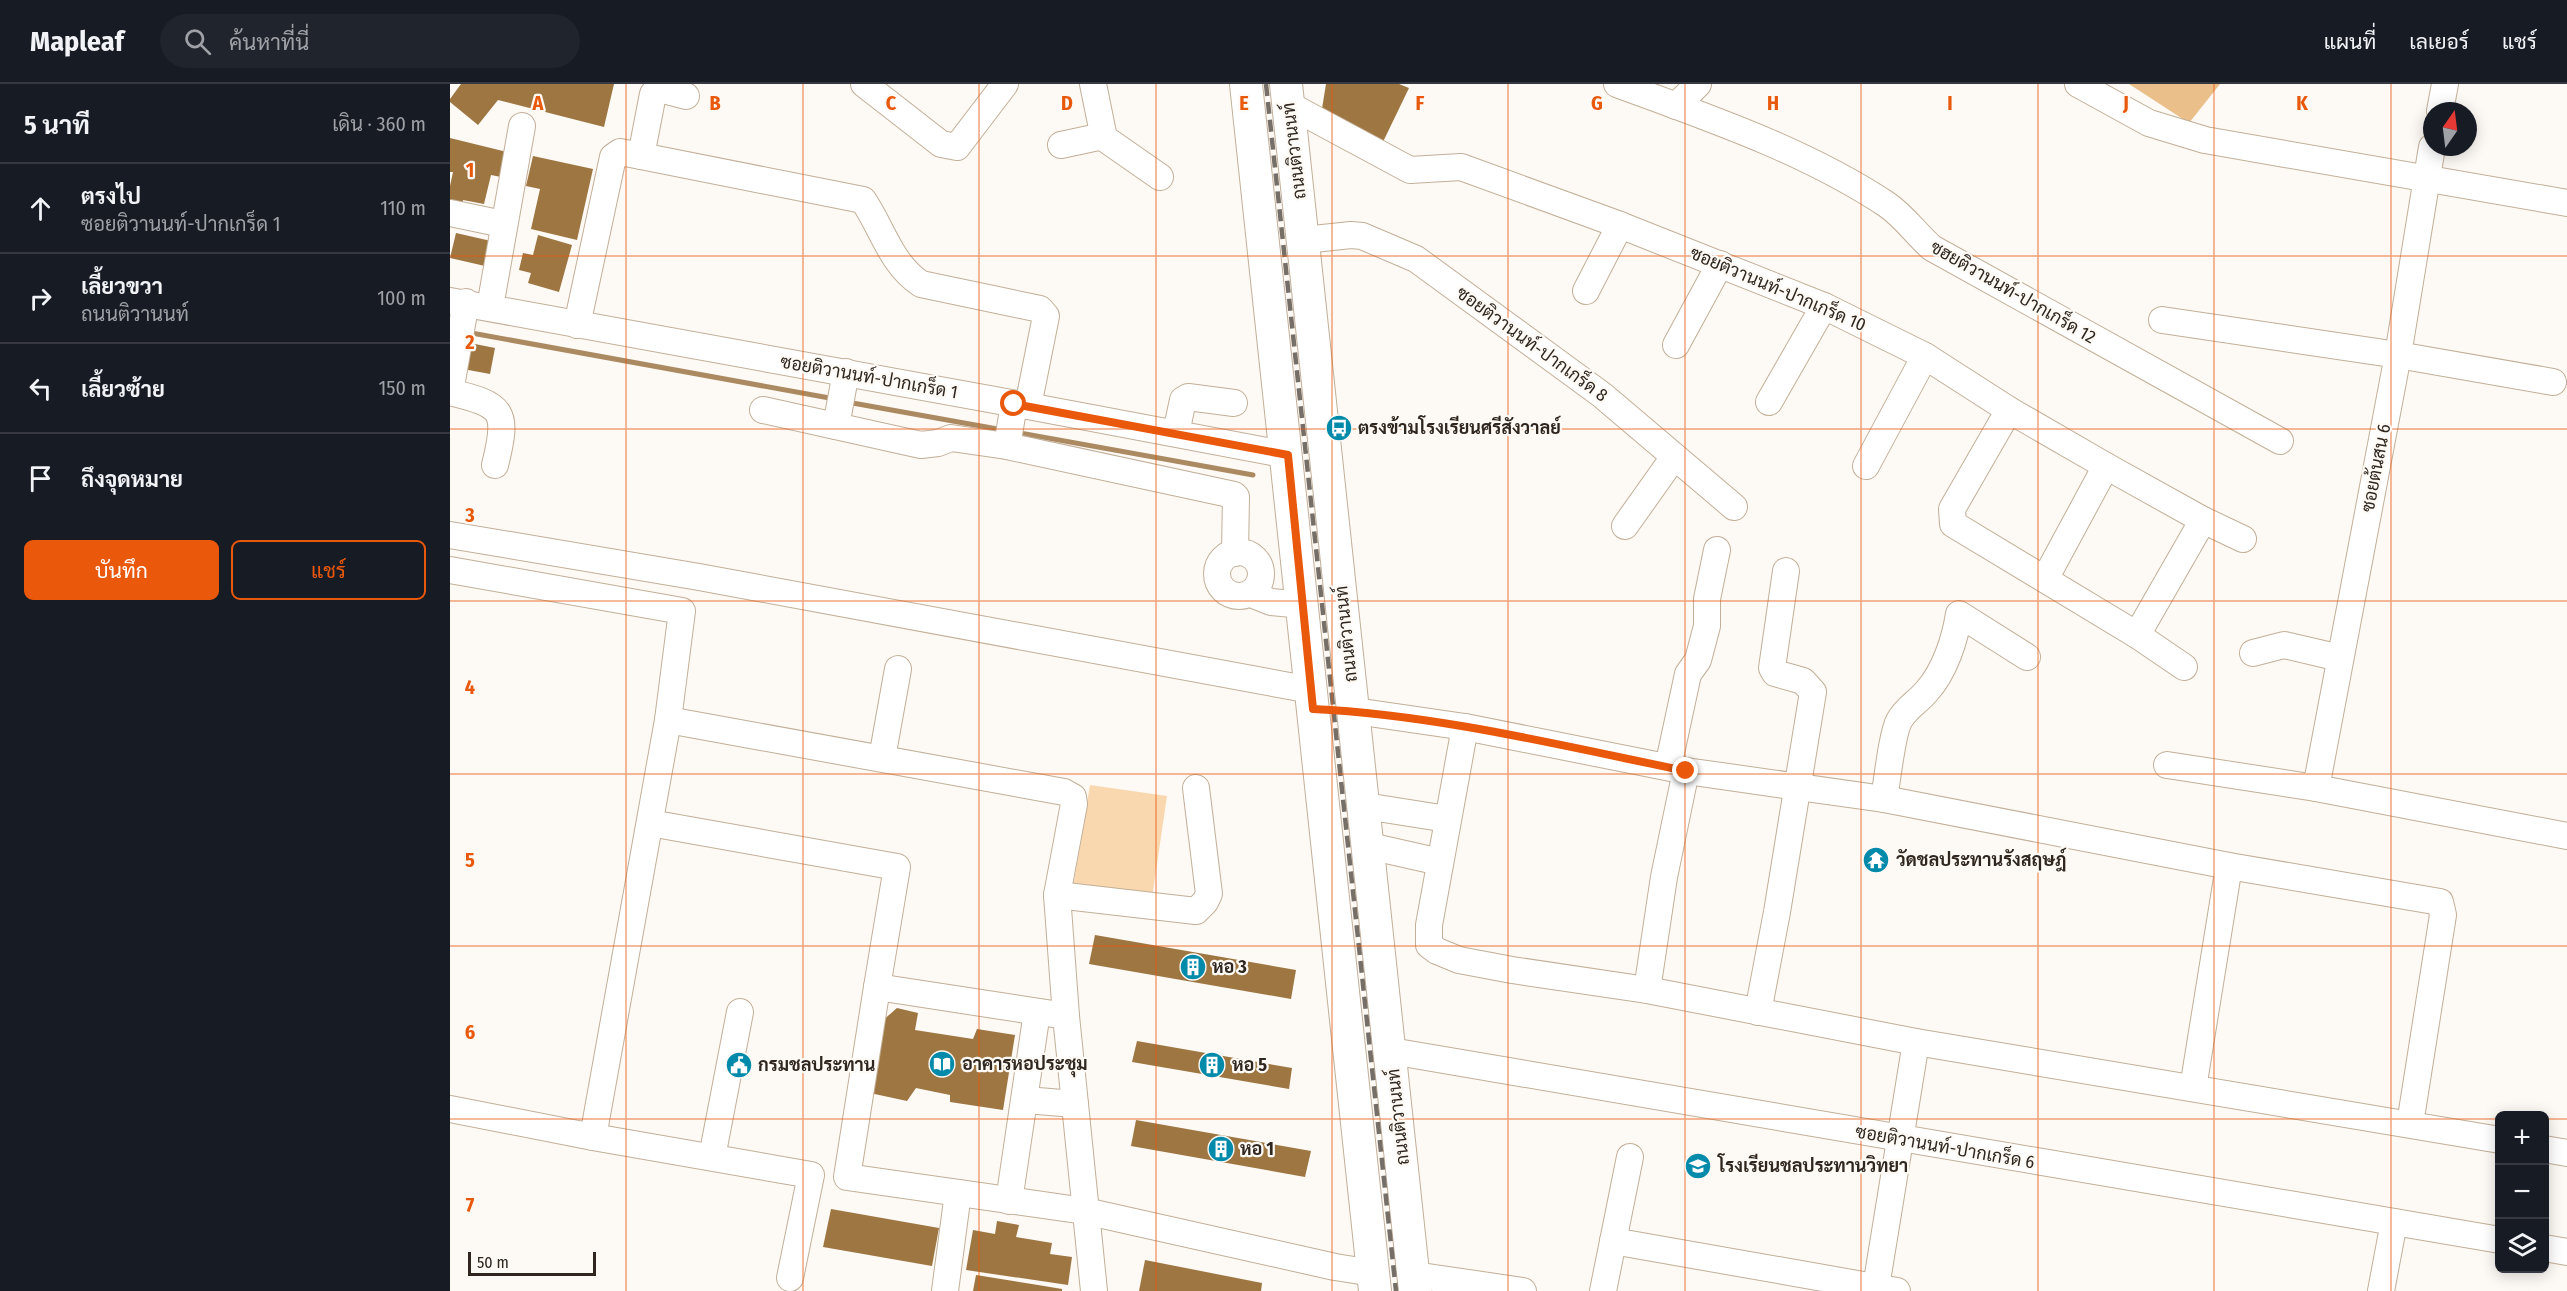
<!DOCTYPE html>
<html lang="th">
<head>
<meta charset="utf-8">
<style>
	body { margin:0; font-family:"Fira Sans Condensed",Sarabun,sans-serif; background:#20242c; color:#f1f3f6 }
	.controls { position:absolute; right:18px; bottom:18px; display:grid; overflow:hidden; border-radius:9px; box-shadow:0 3px 15px #0003 }
	.controls button { width:54px; height:54px; display:grid; place-items:center; padding:0; border:0; border-bottom:2px solid #363941; background:#171b24; color:#f1f3f6; font:30px sans-serif }
	.compass { position:absolute; left:1973px; top:18px; width:54px; height:54px; border-radius:50%; background:#171b24; box-shadow:0 3px 15px #0003; rotate:14deg }
	.scale { position:absolute; left:18px; bottom:15px; width:128px; box-sizing:border-box; padding-left:6px; border:3px solid #2f271f; border-top:0; font-size:16px; line-height:21px; white-space:nowrap; color:#2f271f; -webkit-text-stroke:4px #fdf9f4; paint-order:stroke }
	.stop { position:absolute; width:18px; height:18px; margin:-14px; border:4px solid #ea580c; border-radius:50%; background:#fff }
	.stop.end { background:#ea580c; border-color:#fff; box-shadow:0 2px 6px #0008 }
	.list { margin:0; padding:0; list-style:none }
	h2 { display:flex; justify-content:space-between; align-items:center; height:78px; margin:0; padding:0 24px; font-size:26px }
	h2 small { font-size:20px; font-weight:400; color:#9ea1a6 }
	.list li { display:grid; grid-template-columns:39px 1fr auto; gap:18px; align-items:center; box-sizing:border-box; height:90px; padding:0 24px; border-top:2px solid #363941 }
	.list b { display:block; font-size:22px; white-space:nowrap }
	.list p { margin:0; font-size:20px; white-space:nowrap; color:#9ea1a6 }
	.list em { font-size:20px; font-style:normal; color:#9ea1a6 }
	.actions { display:flex; gap:12px; padding:18px 24px }
	.actions a { flex:1; padding:14px 0; border:2px solid #ea580c; border-radius:9px; text-align:center; font-size:21px; color:#ea580c }
	.actions .main { background:#ea580c; color:#fff }
	.icon { flex:none; width:33px; height:33px; fill:none; stroke:currentColor; stroke-width:2; stroke-linecap:round; stroke-linejoin:round }
	.map { position:relative; flex:none; width:2117px; height:1207px; overflow:hidden }
	header { display:flex; align-items:center; gap:36px; box-sizing:border-box; height:84px; padding:0 30px; background:#171b24; border-bottom:2px solid #363941 }
	header strong { font-size:28px }
	nav { display:flex; gap:33px; margin-inline-start:auto; font-size:21px }
	.search { width:420px; height:54px; background:#20242c; display:flex; align-items:center; gap:15px; box-sizing:border-box; padding:0 21px; border-radius:33px; color:#9ea1a6; font-size:22px }
	main { display:flex }
	aside { flex:1; background:#171b24 }
	.map>svg:first-child { display:block }
</style>
</head>
<body>
<header>
<strong>Mapleaf</strong>
<div class="search"><svg class="icon" aria-label="search" viewBox="0 0 24 24"><circle cx="10" cy="10" r="6"/><path d="M15 15l6 6"/></svg>ค้นหาที่นี่</div>
<nav><a>แผนที่</a><a>เลเยอร์</a><a>แชร์</a></nav>
</header>
<main>
<aside>
<h2>5 นาที<small>เดิน · 360 m</small></h2>
<ul class="list">
<li><svg class="icon" aria-label="ahead" viewBox="0 0 24 24"><path d="M12 20V5M6 11l6-6 6 6"/></svg><div><b>ตรงไป</b><p>ซอยติวานนท์-ปากเกร็ด 1</p></div><em>110 m</em></li>
<li><svg class="icon" aria-label="right" viewBox="0 0 24 24"><path d="M7 20v-9h11M14 6l5 5-5 5"/></svg><div><b>เลี้ยวขวา</b><p>ถนนติวานนท์</p></div><em>100 m</em></li>
<li><svg class="icon" aria-label="left" viewBox="0 0 24 24"><path d="M17 20v-9H6M10 6l-5 5 5 5"/></svg><div><b>เลี้ยวซ้าย</b></div><em>150 m</em></li>
<li><svg class="icon" aria-label="arrive" viewBox="0 0 24 24"><path d="M6 21V4h12l-3 4 3 4H6"/></svg><div><b>ถึงจุดหมาย</b></div></li>
</ul>
<div class="actions"><a class="main">บันทึก</a><a>แชร์</a></div>
</aside>
<div class="map">
<svg width="2117" height="1207" viewBox="0 0 2117 1207">
	<rect width="100%" height="100%" fill="#fdf9f4"/>
	<polygon fill="#fad8af" points="640,701 717,712 702,814 623,803"/>
	<polygon fill="#ebbf8a" points="1679,0 1770,0 1739,39"/>
	<g fill="none" stroke-linecap="round" stroke-linejoin="round">
		<g stroke="#ab8a62" stroke-width="5">
			<polyline points="16,248 385,315"/>
			<polyline points="397,318 553,346"/>
			<polyline points="565,348 803,391"/>
		</g>
	</g>
	<g fill="#9e7642">
		<polygon points="11,0 164,0 154,43 48,16 28,41 0,18 0,15"/>
		<polygon points="876,0 949,0 959,4 931,62 871,31"/>
		<polygon points="0,54 57,68 51,93 41,91 34,120 13,116 11,128 0,125 0,102 3,88 0,88"/>
		<polygon points="83,72 143,85 127,156 81,145 90,105 76,102"/>
		<polygon points="6,149 41,157 35,182 0,174"/>
		<polygon points="88,151 122,161 109,208 78,199 81,189 69,186 73,169 83,171"/>
		<polygon points="25,260 45,264 40,290 13,285 17,265 24,266"/>
		<polygon points="645,851 846,886 841,915 639,880"/>
		<polygon points="447,924 468,929 465,946 523,955 527,945 565,951 553,1026 500,1018 500,1011 466,1004 457,1017 420,1009 431,938"/>
		<polygon points="687,957 842,984 839,1005 682,978"/>
		<polygon points="686,1036 861,1067 855,1093 681,1062"/>
		<polygon points="381,1125 489,1144 482,1182 373,1163"/>
		<polygon points="547,1137 569,1141 566,1153 602,1159 600,1170 622,1173 618,1201 516,1186 523,1146 545,1150"/>
		<polygon points="695,1176 812,1199 811,1207 689,1207"/>
		<polygon points="526,1191 588,1201 612,1205 612,1207 523,1207"/>
	</g>
	<g fill="none" stroke-linecap="round" stroke-linejoin="round">
		<defs>
			<g id="minor">
				<polyline points="414,0 491,60 507,63 555,0"/>
				<polyline points="643,0 654,54 710,93"/>
				<path d="M 1167,0 C 1259,34 1354,66 1436,120 C 1454,132 1466,150 1482,164 L 1830,357"/>
				<polyline points="1628,0 1699,39 1755,56 2117,119"/>
				<polyline points="839,21 960,86 1011,83 1170,141 1374,222 1475,272 1559,326 1656,382 1753,436 1793,455"/>
				<polyline points="1226,22 1248,0"/>
				<polyline points="1990,27 1995,0"/>
				<polyline points="611,61 653,52"/>
				<polyline points="191,72 203,10 213,6 236,12"/>
				<polyline points="0,129 53,140"/>
				<polyline points="854,156 901,151 912,152 966,175 1152,311 1284,423"/>
				<polyline points="1136,207 1170,141"/>
				<polyline points="0,217 578,322 838,371"/>
				<path d="M 16,218 L 0,308 C 53,321 59,326 45,381"/>
				<polyline points="40,223 72,42"/>
				<polyline points="1712,236 1948,271 2103,298"/>
				<path d="M 127,241 L 163,73 L 170,68 L 191,72 L 413,116 C 433,145 440,179 471,200 L 590,225 L 596,232 L 578,322"/>
				<polyline points="1226,261 1270,180"/>
				<polyline points="1319,318 1374,222"/>
				<polyline points="313,326 471,361 488,359 501,354 557,362 784,411 786,413 785,469"/>
				<polyline points="1559,326 1502,425 1503,440 1687,551 1734,583"/>
				<polyline points="386,342 396,288"/>
				<polyline points="726,349 733,316 738,313 784,319"/>
				<polyline points="557,362 564,320"/>
				<polyline points="1416,382 1475,272"/>
				<polyline points="1175,442 1224,373"/>
				<polyline points="0,451 249,493 861,606"/>
				<circle cx="789" cy="490" r="22"/>
				<polyline points="0,486 232,527 218,636 143,1053"/>
				<polyline points="1595,495 1656,382"/>
				<polyline points="801,510 821,518 853,521"/>
				<polyline points="1687,551 1753,436"/>
				<polyline points="1803,569 1834,561 1890,574"/>
				<polyline points="905,627 1015,643 1236,687 1434,715 1779,782 1990,818 1993,831 1960,1040"/>
				<polyline points="218,636 614,708 623,713 624,720 607,811 616,932 644,1207"/>
				<polyline points="1015,643 979,841 979,861 987,867 1009,876 1062,886 1197,906 1466,958 2050,1056"/>
				<polyline points="432,674 448,585"/>
				<polyline points="1717,681 1866,704 2117,752"/>
				<polyline points="1218,683 1238,590 1248,576 1257,542 1257,515 1267,466"/>
				<polyline points="1866,704 1948,271 1982,63"/>
				<path d="M 1434,715 C 1437,698 1442,650 1449,637 C 1456,624 1468,618 1477,607 C 1495,587 1505,555 1509,530 L 1577,573"/>
				<polyline points="915,722 997,735"/>
				<polyline points="200,739 447,783 427,903 616,932"/>
				<polyline points="919,762 990,778"/>
				<polyline points="607,811 746,827 755,818 759,810 746,704"/>
				<polyline points="427,903 397,1093 635,1127 885,1183 923,1189"/>
				<polyline points="1197,906 1214,793 1236,687"/>
				<polyline points="1308,928 1327,828 1363,608 1353,597 1325,589 1322,584 1336,487"/>
				<polyline points="941,967 2050,1156"/>
				<polyline points="1743,1004 1779,782"/>
				<polyline points="575,1016 625,1020"/>
				<polyline points="0,1025 143,1053 361,1091 340,1194"/>
				<polyline points="2094,1065 2117,1069"/>
				<polyline points="262,1073 290,928"/>
				<polyline points="559,1117 587,928"/>
				<polyline points="1163,1157 1447,1207"/>
				<polyline points="2094,1164 2117,1168"/>
				<polyline points="964,1191 1073,1207"/>
				<polyline points="1426,1203 1466,958"/>
				<polyline points="495,1207 508,1109"/>
				<polyline points="1153,1207 1180,1073"/>
				<polyline points="1931,1207 1944,1138"/>
			</g>
			<g id="major">
				<polyline points="796,0 925,1207"/>
				<polyline points="836,0 965,1207"/>
			</g>
		</defs>
		<use href="#minor" stroke="#c2af98" stroke-width="28"/>
		<use href="#major" stroke="#c2af98" stroke-width="34"/>
		<use href="#minor" stroke="#fff" stroke-width="26"/>
		<use href="#major" stroke="#fff" stroke-width="32"/>
		<polyline stroke="#766f68" stroke-width="4.5" stroke-dasharray="12 6" stroke-linecap="butt" points="816,0 946,1207"/>
	</g>
	<g fill="none" stroke-linecap="round" stroke-linejoin="round">
		<path stroke="#ea580c" stroke-width="8" d="M 564,320 L 838,371 L 863,625 C 988,631 1113,662 1236,687"/>
	</g>
	<path fill="none" stroke="#e8590c" stroke-width="1.5" stroke-opacity="0.55" d="M 176,0 L 176,1207M 353,0 L 353,1207M 529,0 L 529,1207M 706,0 L 706,1207M 882,0 L 882,1207M 1058,0 L 1058,1207M 1235,0 L 1235,1207M 1411,0 L 1411,1207M 1588,0 L 1588,1207M 1764,0 L 1764,1207M 1941,0 L 1941,1207M 0,172 L 2117,172M 0,345 L 2117,345M 0,517 L 2117,517M 0,690 L 2117,690M 0,862 L 2117,862M 0,1035 L 2050,1035M 2094,1035 L 2117,1035"/>
	<defs>
		<symbol id="bus-disc" viewBox="-11 -11 22 22"><circle r="9.5" fill="#018aaa" stroke="#fdf9f4"/><path d="M-5-6H5V4H4V6H2V4H-2V6H-4V4H-5ZM-3.5-4V0h7V-4ZM-3.5 1.2v1.5H-2V1.2ZM2 1.2v1.5H3.5V1.2Z" fill="#fff"/></symbol>
		<symbol id="temple-disc" viewBox="-11 -11 22 22"><circle r="9.5" fill="#018aaa" stroke="#fdf9f4"/><path d="M0-6L5-2H3V0L6.5 2.5H4V6H1.5V3h-3V6H-4V2.5H-6.5L-3 0V-2H-5Z" fill="#fff"/></symbol>
		<symbol id="building-disc" viewBox="-11 -11 22 22"><circle r="9.5" fill="#018aaa" stroke="#fdf9f4"/><path d="M-4-6H4V6H1V3H-1V6H-4ZM-2.5-4.3h1.7v1.8h-1.7ZM.8-4.3h1.7v1.8H.8ZM-2.5-1h1.7V.8h-1.7ZM.8-1h1.7V.8H.8Z" fill="#fff"/></symbol>
		<symbol id="library-disc" viewBox="-11 -11 22 22"><circle r="9.5" fill="#018aaa" stroke="#fdf9f4"/><path d="M-6-4Q-3-5.5-.7-3.5V5Q-3 3-6 4ZM6-4Q3-5.5 .7-3.5V5Q3 3 6 4Z" fill="#fff"/></symbol>
		<symbol id="civic-disc" viewBox="-11 -11 22 22"><circle r="9.5" fill="#018aaa" stroke="#fdf9f4"/><path d="M-.6-6.5H3V-4.5H.6V-3L4-1V1h2V6H-6V1h2V-1L-.6-3ZM-1.2 2.5V6h2.4V2.5Z" fill="#fff"/></symbol>
		<symbol id="school-disc" viewBox="-11 -11 22 22"><circle r="9.5" fill="#018aaa" stroke="#fdf9f4"/><path d="M0-5L7-2L0 1L-7-2ZM-4 1L0 2.5L4 1V4Q0 6-4 4Z" fill="#fff"/></symbol>
	</defs>
	<g fill-rule="evenodd">
		<use href="#bus-disc" x="874" y="329" width="30" height="30"/>
		<use href="#temple-disc" x="1411" y="761" width="30" height="30"/>
		<use href="#building-disc" x="728" y="868" width="30" height="30"/>
		<use href="#library-disc" x="477" y="965" width="30" height="30"/>
		<use href="#civic-disc" x="274" y="966" width="30" height="30"/>
		<use href="#building-disc" x="747" y="966" width="30" height="30"/>
		<use href="#building-disc" x="756" y="1050" width="30" height="30"/>
		<use href="#school-disc" x="1233" y="1067" width="30" height="30"/>
	</g>
	<g text-anchor="middle" dominant-baseline="central" stroke-width="4.5" stroke-linejoin="round" paint-order="stroke">
		<g font-size="18" fill="#2f271f" stroke="#fdf9f4">
			<text transform="translate(844 67) rotate(-97)">ถนนติวานนท์</text>
			<text transform="translate(1328 205) rotate(23)">ซอยติวานนท์-ปากเกร็ด 10</text>
			<text transform="translate(1563 208) rotate(30)">ซฮยติวานนท์-ปากเกร็ด 12</text>
			<text transform="translate(1082 260) rotate(36)">ซอยติวานนท์-ปากเกร็ด 8</text>
			<text transform="translate(419 293) rotate(10)">ซอยติวานนท์-ปากเกร็ด 1</text>
			<text transform="translate(1926 384) rotate(-79)">ซอยต้นสน 6</text>
			<text transform="translate(896 550) rotate(-96)">ถนนติวานนท์</text>
			<text transform="translate(948 1033) rotate(-96)">ถนนติวานนท์</text>
			<text transform="translate(1495 1063) rotate(10)">ซอยติวานนท์-ปากเกร็ด 6</text>
		</g>
		<g font-size="18" font-weight="bold" fill="#2f271f" stroke="#fdf9f4" text-anchor="start">
			<text x="908" y="344">ตรงข้ามโรงเรียนศรีสังวาลย์</text>
			<text x="1446" y="776">วัดชลประทานรังสฤษฎ์</text>
			<text x="762" y="883">หอ 3</text>
			<text x="512" y="980">อาคารหอประชุม</text>
			<text x="308" y="981">กรมชลประทาน</text>
			<text x="782" y="981">หอ 5</text>
			<text x="790" y="1065">หอ 1</text>
			<text x="1268" y="1082">โรงเรียนชลประทานวิทยา</text>
		</g>
	</g>
	<g font-size="20" text-anchor="middle" font-weight="bold" fill="#e8590c" stroke="#fdf9f4" stroke-width="4.5" stroke-linejoin="round" paint-order="stroke">
		<text x="88" y="26">A</text>
		<text x="265" y="26">B</text>
		<text x="441" y="26">C</text>
		<text x="617" y="26">D</text>
		<text x="794" y="26">E</text>
		<text x="970" y="26">F</text>
		<text x="1147" y="26">G</text>
		<text x="1323" y="26">H</text>
		<text x="1500" y="26">I</text>
		<text x="1676" y="26">J</text>
		<text x="1852" y="26">K</text>
		<text x="20" y="93">1</text>
		<text x="20" y="265">2</text>
		<text x="20" y="438">3</text>
		<text x="20" y="610">4</text>
		<text x="20" y="783">5</text>
		<text x="20" y="955">6</text>
		<text x="20" y="1128">7</text>
	</g>
</svg>
<div class="controls">
<button>+</button>
<button>−</button>
<button><svg class="icon" aria-label="layers" viewBox="0 0 24 24"><path d="M12 4l9 5-9 5-9-5zM3 14l9 5 9-5"/></svg></button>
</div>
<svg class="compass" viewBox="-18 -18 36 36"><path d="M0-13l5 13h-10z" fill="#e53935"/><path d="M0 13l5-13h-10z" fill="#9ea1a6"/></svg>
<div class="scale">50 m</div>
<div class="stop" style="left:564px;top:320px"></div>
<div class="stop end" style="left:1236px;top:687px"></div>
</div>
</main>
</body>
</html>
